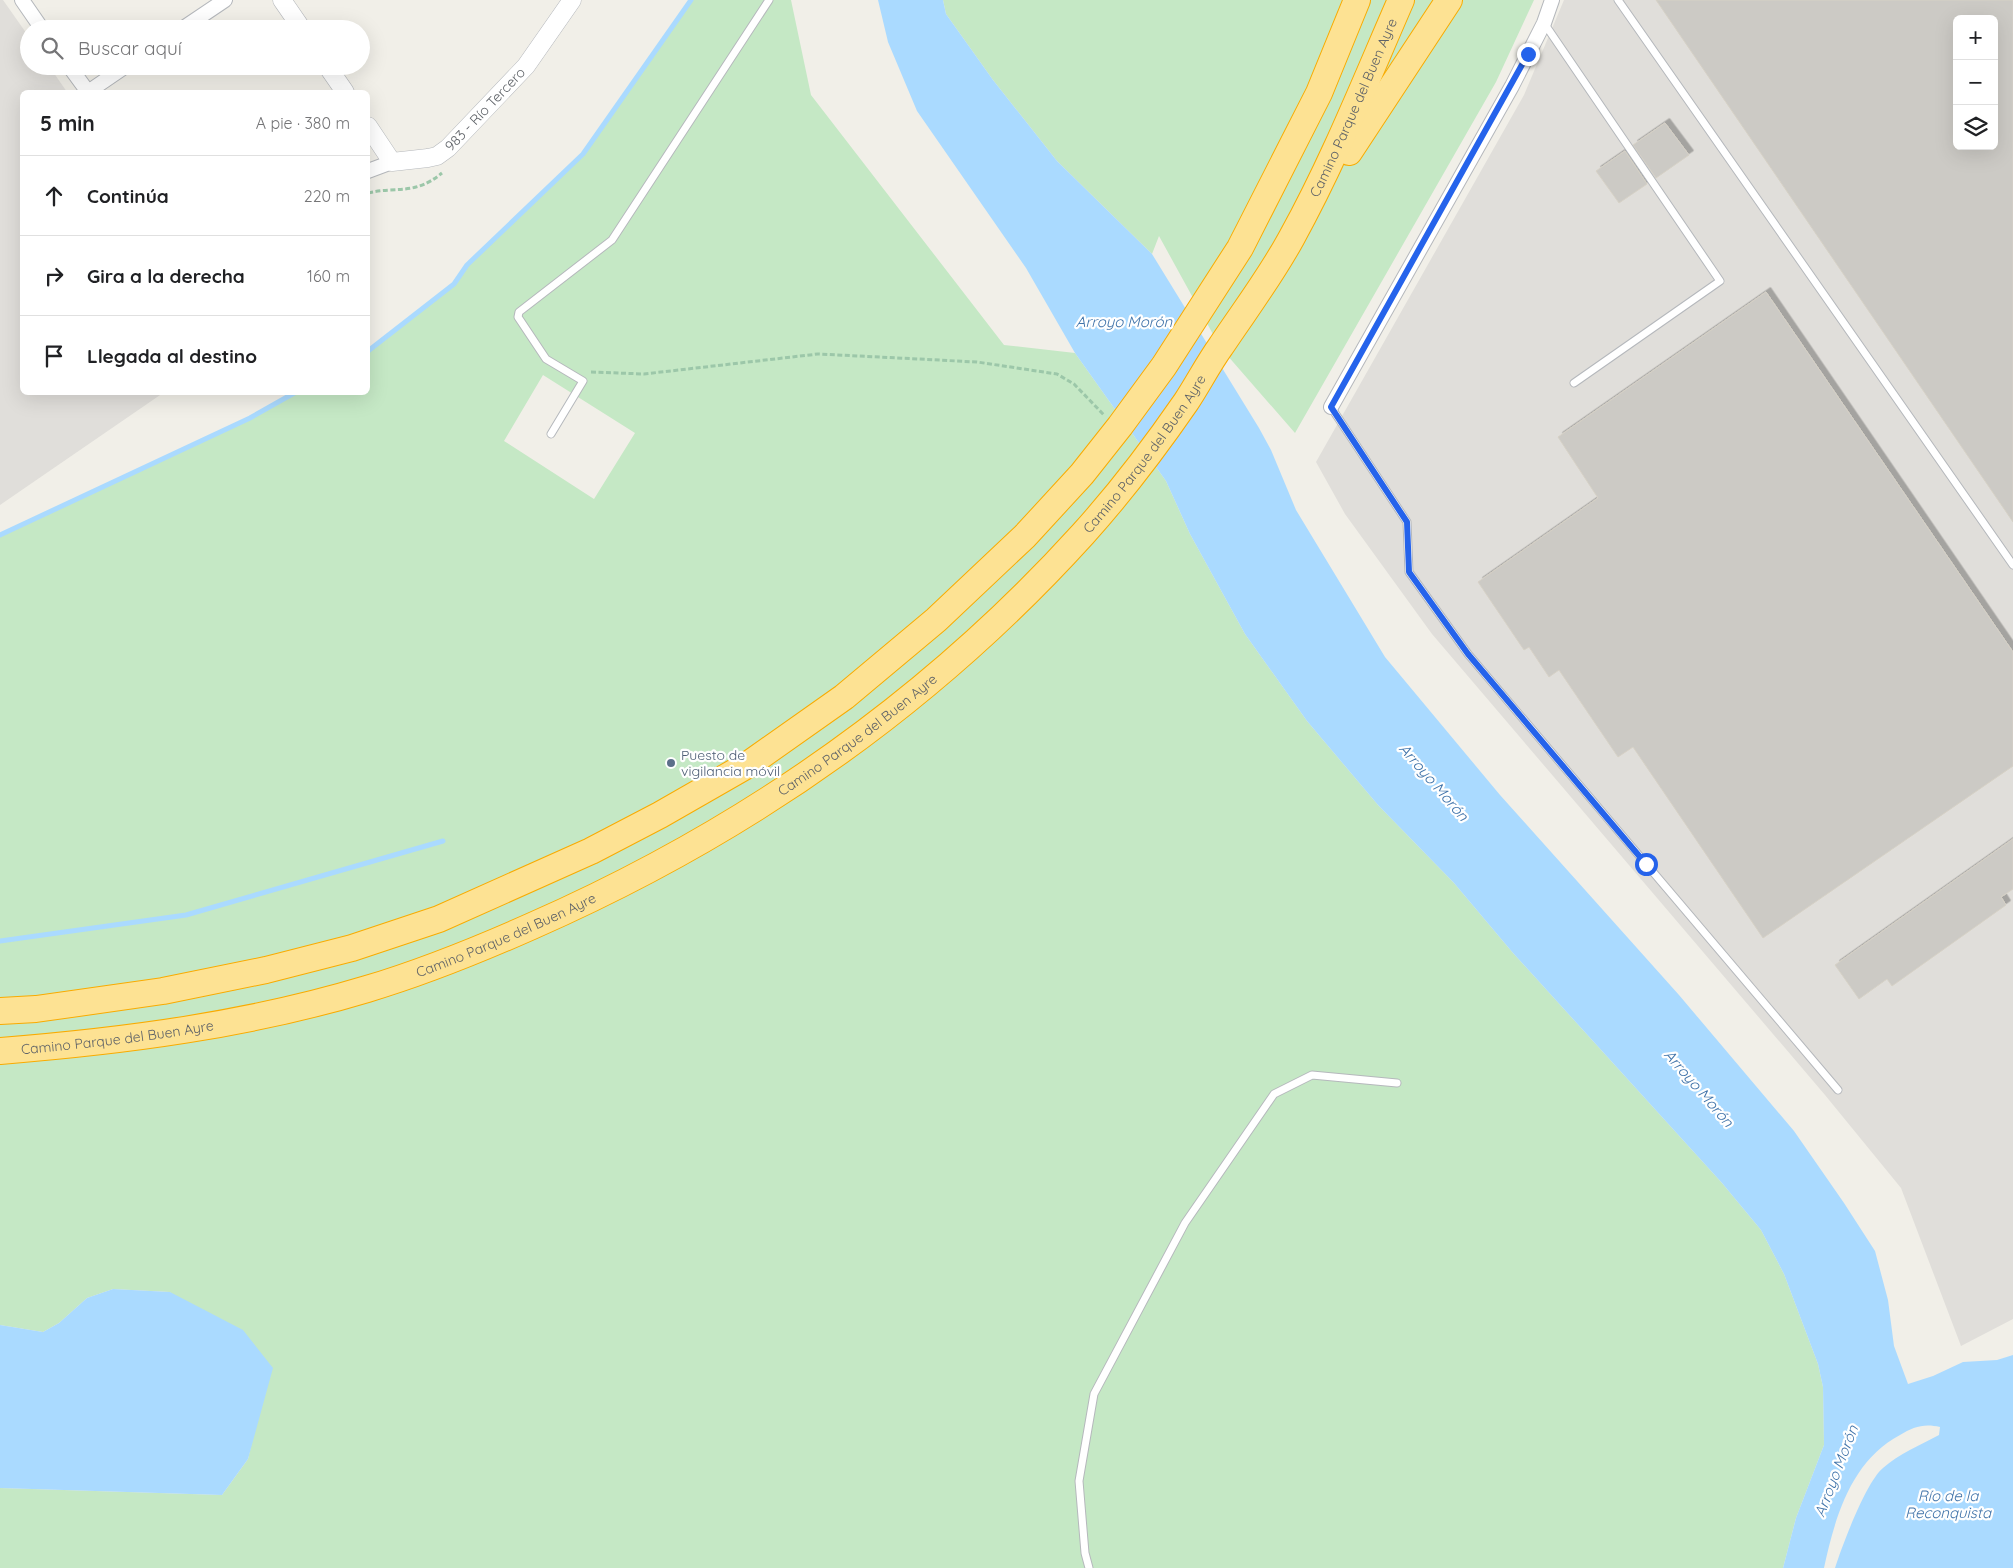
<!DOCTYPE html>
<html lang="es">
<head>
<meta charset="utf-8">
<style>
	body { margin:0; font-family:Quicksand,sans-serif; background:#f6f6f6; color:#202124 }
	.controls { position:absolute; right:15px; top:15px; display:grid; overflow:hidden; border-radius:8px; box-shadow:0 5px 20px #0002 }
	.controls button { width:45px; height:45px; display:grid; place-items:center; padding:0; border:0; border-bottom:1px solid #e0e0e0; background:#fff; color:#202124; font:25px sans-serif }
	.stop { position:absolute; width:15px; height:15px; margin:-11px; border:4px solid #2563eb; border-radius:50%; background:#fff }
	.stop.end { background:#2563eb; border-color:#fff; box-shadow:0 1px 5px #0008 }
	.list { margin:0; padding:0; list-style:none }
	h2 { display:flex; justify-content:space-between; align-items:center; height:65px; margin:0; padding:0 20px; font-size:21px }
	h2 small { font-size:16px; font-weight:400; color:#757577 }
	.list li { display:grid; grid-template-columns:32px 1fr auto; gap:15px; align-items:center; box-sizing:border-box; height:80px; padding:0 20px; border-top:1px solid #e0e0e0 }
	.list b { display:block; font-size:19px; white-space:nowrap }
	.list em { font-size:16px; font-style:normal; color:#757577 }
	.icon { flex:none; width:28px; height:28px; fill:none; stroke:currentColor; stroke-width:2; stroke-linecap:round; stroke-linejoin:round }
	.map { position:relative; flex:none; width:2013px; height:1568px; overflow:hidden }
	.search { position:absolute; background:#fff; box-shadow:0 5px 20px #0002; left:20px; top:20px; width:350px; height:55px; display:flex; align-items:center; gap:12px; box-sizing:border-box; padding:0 18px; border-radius:28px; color:#757577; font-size:19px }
	.panel { position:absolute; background:#fff; box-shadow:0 5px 20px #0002; left:20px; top:90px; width:350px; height:305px; border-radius:8px }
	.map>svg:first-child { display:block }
</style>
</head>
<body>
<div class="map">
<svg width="2013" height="1568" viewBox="0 0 2013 1568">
	<defs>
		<filter id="shadow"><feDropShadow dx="4.5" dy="-4.5" stdDeviation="0" flood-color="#0004"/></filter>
	</defs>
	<rect width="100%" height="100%" fill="#f1efe8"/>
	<g fill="#e0deda" fill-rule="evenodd">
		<polygon points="0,0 3,0 29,37 29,66 49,66 67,92 22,92 22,392 163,393 0,505"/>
		<path d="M 1564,0 L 2013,0 L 2013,1319 L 1961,1346 L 1901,1188 L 1825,1095 L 1432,634 L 1345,514 L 1316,462 L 1524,95 ZM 1957,19 L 1994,19 L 1994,146 L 1957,146 Z"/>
	</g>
	<g fill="#c5e8c5" fill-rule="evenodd">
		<path d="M 691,0 L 791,0 L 811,95 L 1004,345 L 1075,353 L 1166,481 L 1190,534 L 1245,634 L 1307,721 L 1378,805 L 1454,883 L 1513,953 L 1722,1183 L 1761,1230 L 1784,1274 L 1818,1364 L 1823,1387 L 1824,1445 L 1796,1518 L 1783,1568 L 0,1568 L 0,1488 L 222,1495 L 248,1459 L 257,1421 L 170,1292 L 113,1289 L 87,1298 L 59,1323 L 43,1332 L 0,1325 L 0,535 L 250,418 L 296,393 L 368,392 L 368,351 L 454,284 L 467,265 L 583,154 ZM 543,375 L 635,433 L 594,499 L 504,441 Z"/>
		<polygon points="943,0 1534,0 1496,82 1295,433 1220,347 1159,236 1152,254 1057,161 993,80 946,14"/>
	</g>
	<g fill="#aadaff">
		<path d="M 878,0 L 943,0 L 946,14 L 993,80 L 1057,161 L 1152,254 L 1259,428 L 1271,450 L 1296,510 L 1385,657 L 1500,795 L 1679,995 L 1794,1131 L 1844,1203 L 1875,1251 L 1888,1300 L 1894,1346 L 1908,1384 L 1933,1376 L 1963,1362 L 1997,1360 L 2013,1355 L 2013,1568 L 1835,1568 C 1842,1546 1866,1482 1883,1468 C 1899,1454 1920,1445 1939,1435 L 1940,1427 C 1924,1423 1913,1427 1900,1435 C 1851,1461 1835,1517 1824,1568 L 1783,1568 L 1796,1518 L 1824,1445 L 1823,1387 L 1818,1364 L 1784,1274 L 1761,1230 L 1722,1183 L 1513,953 L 1454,883 L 1378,805 L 1307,721 L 1245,634 L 1190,534 L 1166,481 L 1075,353 L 1026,268 L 917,111 L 888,42 Z"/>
		<polygon points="113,1289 170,1292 243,1330 273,1368 248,1459 222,1495 0,1488 0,1325 43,1332 59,1323 87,1298"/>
	</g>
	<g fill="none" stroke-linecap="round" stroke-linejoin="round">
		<g stroke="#aadaff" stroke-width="5">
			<polyline points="368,351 454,284 467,265 583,154 691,0"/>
			<polyline points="0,535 250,418 296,392"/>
			<polyline points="0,941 186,915 443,841"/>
		</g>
	</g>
	<g fill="#cccac5" stroke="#d6d1c6" fill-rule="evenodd" filter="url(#shadow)">
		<path d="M 1656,0 L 2013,0 L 2013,522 ZM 1957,19 L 1994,19 L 1994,146 L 1957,146 Z"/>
		<polygon points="1665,123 1689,155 1656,178 1633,145"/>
		<polygon points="1625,151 1647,184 1619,203 1596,171"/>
		<polygon points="1766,292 2013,652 2013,766 1763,938 1633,747 1618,757 1559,670 1549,677 1529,647 1524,650 1478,582 1598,498 1558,437"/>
		<polygon points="2013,839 2013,889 2001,897 2006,905 1892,986 1887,979 1859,999 1835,965"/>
	</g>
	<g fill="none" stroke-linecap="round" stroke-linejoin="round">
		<defs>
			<g id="service">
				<polyline points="1618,0 2013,565"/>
				<polyline points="1544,23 1720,281 1574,383"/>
				<polyline points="1331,407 1407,522 1409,572 1468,654 1838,1090"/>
				<polyline points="551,434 583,381 546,359 518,317 519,312 612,240 769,0"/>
				<polyline points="1089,1568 1085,1553 1079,1481 1094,1394 1185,1223 1274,1094 1312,1075 1397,1083"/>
			</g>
			<g id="minor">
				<polyline points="22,0 42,29"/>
				<polyline points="182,29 225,0"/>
				<polyline points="69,66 88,92"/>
				<polyline points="88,92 126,66"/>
				<polyline points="368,171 392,162"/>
				<polyline points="1331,407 1512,86 1544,23 1552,0"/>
			</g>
			<g id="tertiary">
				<polyline points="282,0 302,29"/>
				<polyline points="327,66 345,92"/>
				<path id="s1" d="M 368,126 L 392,162 L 428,158 L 437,156 L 448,148 L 526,66 L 572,0"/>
			</g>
			<g id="motorway">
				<polyline points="1349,152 1449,0"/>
				<polyline points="0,1011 36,1009 163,991 266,970 352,948 439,919 591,851 660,815 749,764 844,697 936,620 1025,536 1082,474 1120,426 1164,366 1240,248 1319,93 1357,0"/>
				<path id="s2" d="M 0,1051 C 124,1041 248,1025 367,989 C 424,972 478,950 532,926 C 741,834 929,704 1083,534 C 1120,493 1155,447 1186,402 C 1198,384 1208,364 1221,346 C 1245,310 1271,276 1292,237 C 1334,161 1366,80 1401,0"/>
			</g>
		</defs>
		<use href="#service" stroke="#b5b8bc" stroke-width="9"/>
		<use href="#minor" stroke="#b5b8bc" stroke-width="16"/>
		<use href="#tertiary" stroke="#b5b8bc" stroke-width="19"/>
		<use href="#motorway" stroke="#f9ab00" stroke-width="28"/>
		<g stroke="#9cc7a9" stroke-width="3" stroke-dasharray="5 2.5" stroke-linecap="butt">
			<path d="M 368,193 C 397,186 414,196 442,173"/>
			<polyline points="591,372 644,374 818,354 977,362 1057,374 1074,384 1104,415"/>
		</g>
		<use href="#service" stroke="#fff" stroke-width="7"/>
		<use href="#minor" stroke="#fff" stroke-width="14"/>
		<use href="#tertiary" stroke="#fff" stroke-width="18"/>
		<use href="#motorway" stroke="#fde293" stroke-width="26"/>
	</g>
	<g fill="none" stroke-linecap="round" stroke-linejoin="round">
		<polyline stroke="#2563eb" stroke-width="6" points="1528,54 1331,407 1407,522 1409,572 1468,654 1646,864"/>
	</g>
	<circle fill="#5c6f8a" stroke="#fff" stroke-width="2" cx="671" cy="763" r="5"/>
	<g text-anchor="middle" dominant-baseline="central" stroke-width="4.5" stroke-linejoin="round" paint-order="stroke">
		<g font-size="14" fill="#5f6368" stroke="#fff">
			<text stroke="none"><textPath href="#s1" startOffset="156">983 - Río Tercero</textPath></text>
			<text stroke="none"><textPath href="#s2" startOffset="1738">Camino Parque del Buen Ayre</textPath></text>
			<text stroke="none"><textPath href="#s2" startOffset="1332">Camino Parque del Buen Ayre</textPath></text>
			<text stroke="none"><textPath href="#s2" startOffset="928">Camino Parque del Buen Ayre</textPath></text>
			<text stroke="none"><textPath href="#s2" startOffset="522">Camino Parque del Buen Ayre</textPath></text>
			<text stroke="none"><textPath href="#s2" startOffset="118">Camino Parque del Buen Ayre</textPath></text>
		</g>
		<g font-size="14" fill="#4e5e75" stroke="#fff" text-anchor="start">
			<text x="681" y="755">Puesto de<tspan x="681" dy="16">vigilancia móvil</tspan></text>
		</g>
		<g font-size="15" font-style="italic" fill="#4174aa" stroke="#fff">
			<text x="1124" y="321">Arroyo Morón</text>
			<text transform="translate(1434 782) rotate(49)">Arroyo Morón</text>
			<text transform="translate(1699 1088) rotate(49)">Arroyo Morón</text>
			<text transform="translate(1836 1471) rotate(-69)">Arroyo Morón</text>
			<text x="1948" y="1495">Río de la<tspan x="1948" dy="17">Reconquista</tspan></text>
		</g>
	</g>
</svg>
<div class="controls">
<button>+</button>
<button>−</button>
<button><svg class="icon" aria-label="layers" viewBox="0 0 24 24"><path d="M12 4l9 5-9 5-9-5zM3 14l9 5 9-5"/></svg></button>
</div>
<div class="stop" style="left:1646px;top:864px"></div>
<div class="stop end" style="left:1528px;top:54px"></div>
<div class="search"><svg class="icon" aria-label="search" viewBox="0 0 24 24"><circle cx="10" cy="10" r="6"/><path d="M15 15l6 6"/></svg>Buscar aquí</div>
<section class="panel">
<h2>5 min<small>A pie · 380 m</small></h2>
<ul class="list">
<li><svg class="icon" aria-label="ahead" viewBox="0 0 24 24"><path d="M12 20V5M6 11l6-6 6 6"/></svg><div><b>Continúa</b></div><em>220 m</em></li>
<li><svg class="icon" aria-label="right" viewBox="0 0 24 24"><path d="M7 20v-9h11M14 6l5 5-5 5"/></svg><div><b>Gira a la derecha</b></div><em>160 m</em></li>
<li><svg class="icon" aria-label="arrive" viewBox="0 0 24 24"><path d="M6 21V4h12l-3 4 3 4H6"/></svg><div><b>Llegada al destino</b></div></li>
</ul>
</section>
</div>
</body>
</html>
